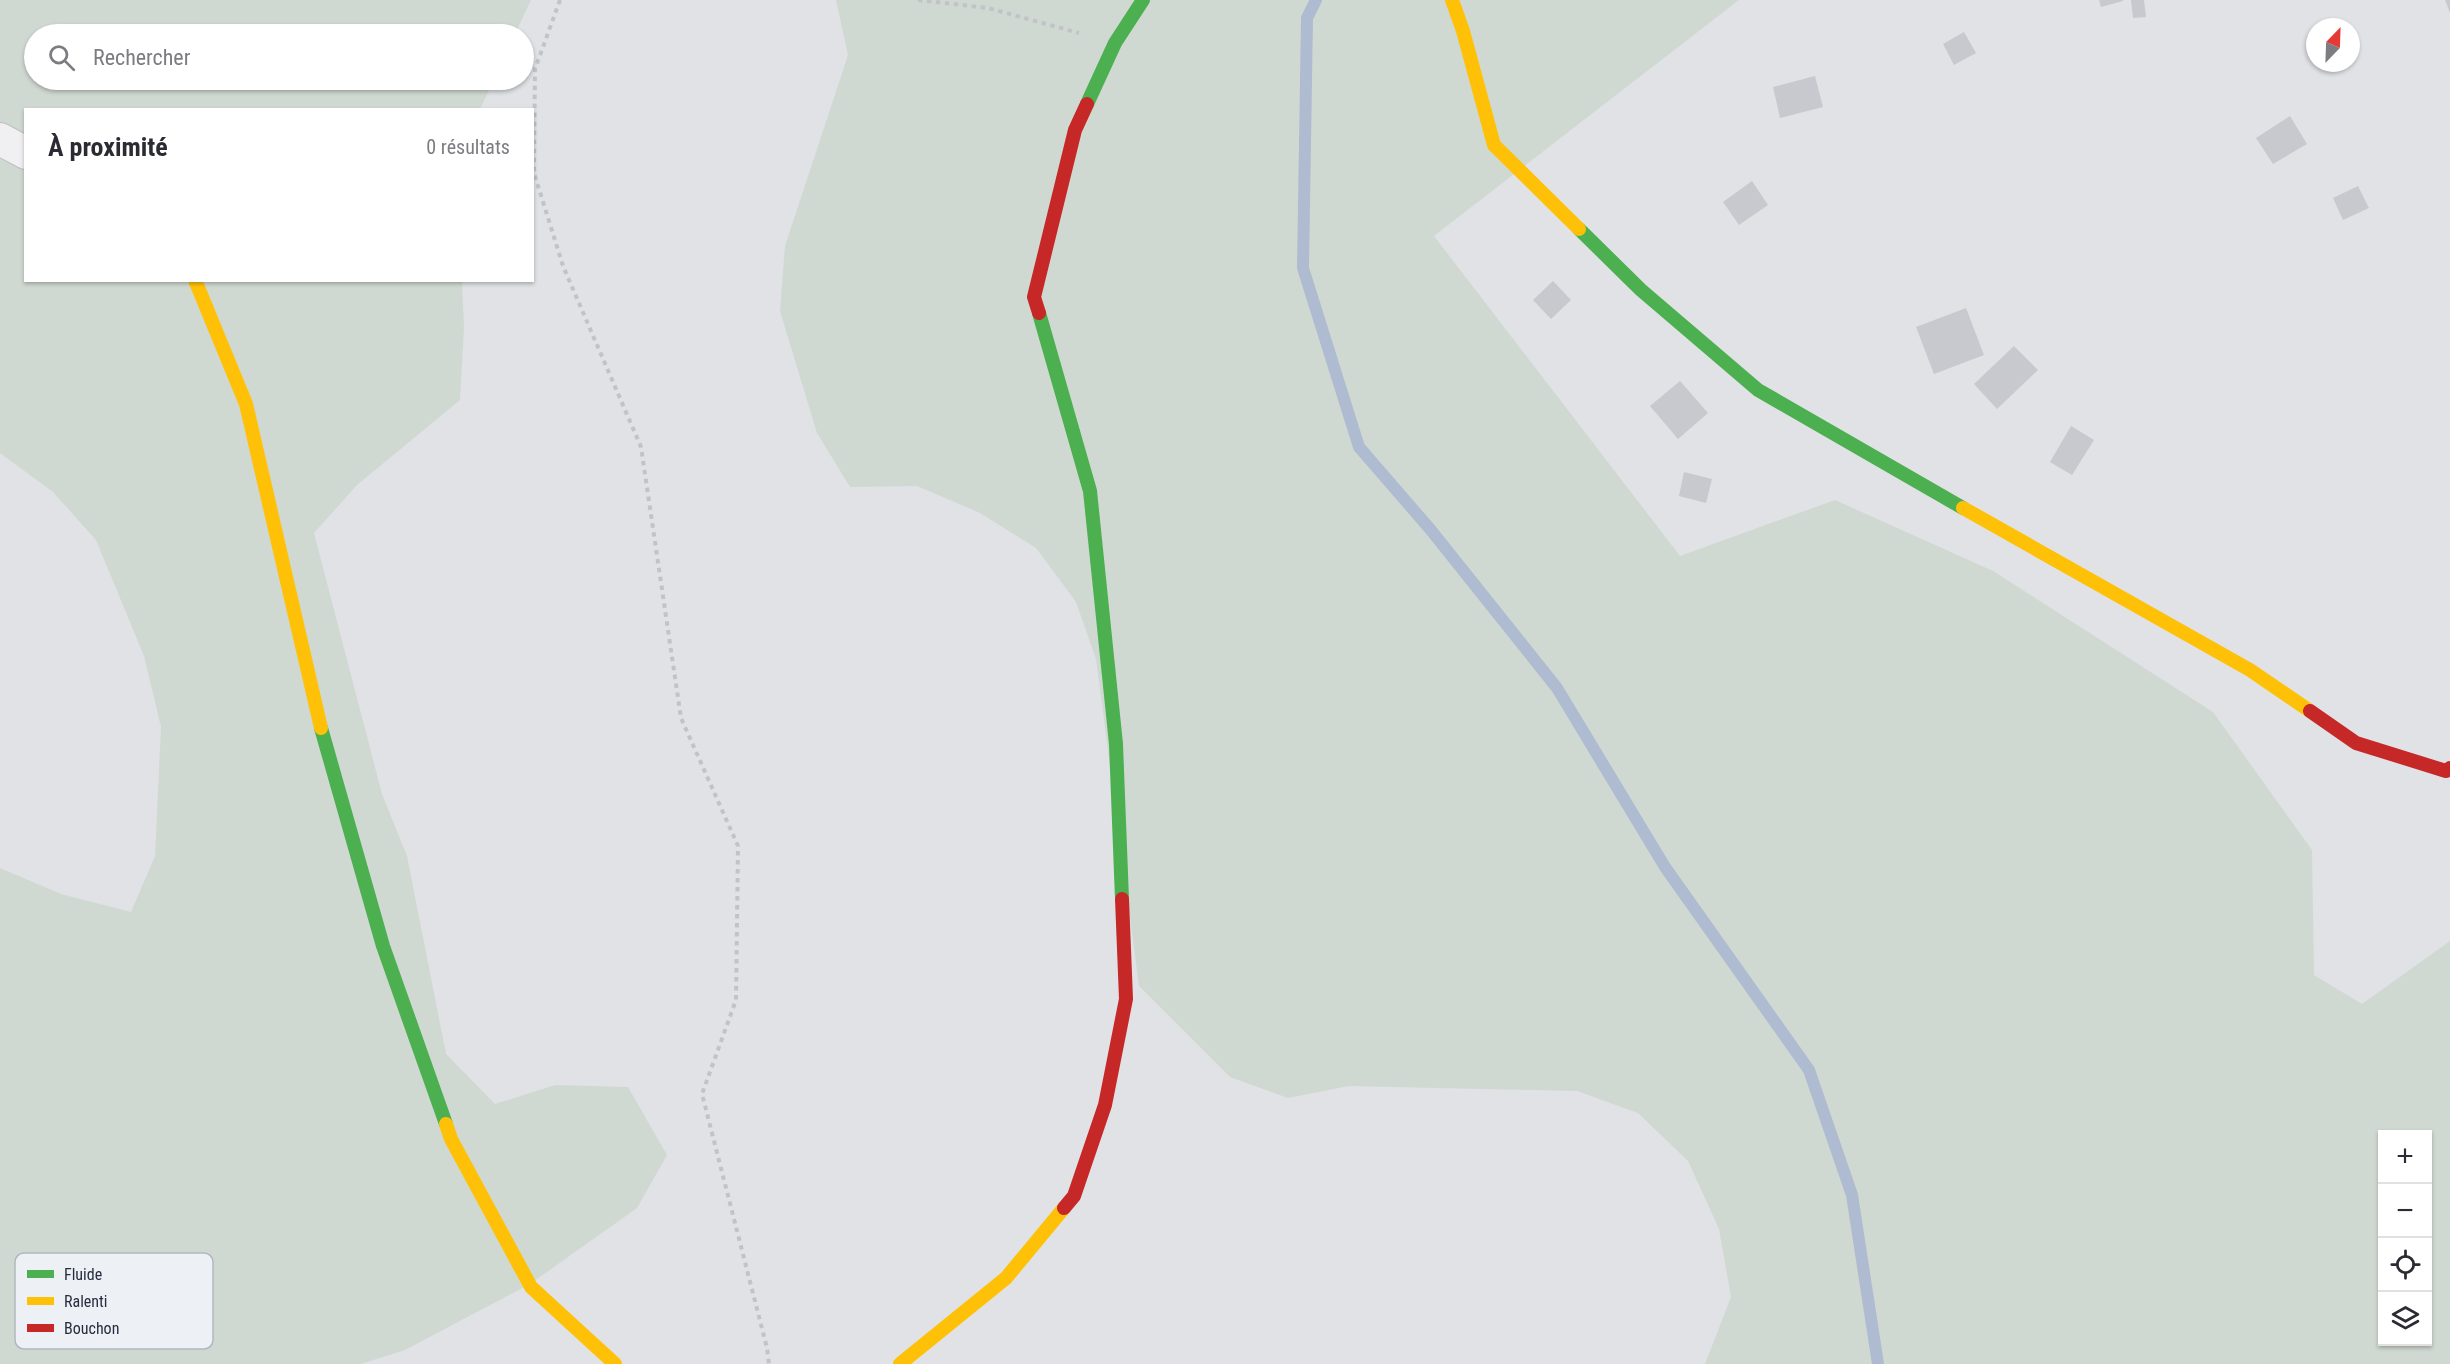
<!DOCTYPE html>
<html lang="fr">
<head>
<meta charset="utf-8">
<style>
	body { margin:0; font-family:"Roboto Condensed",sans-serif; background:#f7f7f7; color:#2b2b33 }
	.controls { position:absolute; right:18px; bottom:18px; display:grid; overflow:hidden; border-radius:0px; box-shadow:0 2px 4px #0004 }
	.controls button { width:54px; height:54px; display:grid; place-items:center; padding:0; border:0; border-bottom:2px solid #e1e1e2; background:#fff; color:#2b2b33; font:30px sans-serif }
	.compass { position:absolute; left:2306px; top:18px; width:54px; height:54px; border-radius:50%; background:#fff; box-shadow:0 2px 4px #0004; rotate:23deg }
	.list { margin:0; padding:0; list-style:none }
	h2 { display:flex; justify-content:space-between; align-items:center; height:78px; margin:0; padding:0 24px; font-size:26px }
	h2 small { font-size:20px; font-weight:400; color:#7c7c81 }
	.icon { flex:none; width:33px; height:33px; fill:none; stroke:currentColor; stroke-width:2; stroke-linecap:round; stroke-linejoin:round }
	.map { position:relative; flex:none; width:2450px; height:1364px; overflow:hidden }
	.search { position:absolute; background:#fff; box-shadow:0 2px 4px #0004; left:24px; top:24px; width:510px; height:66px; display:flex; align-items:center; gap:15px; box-sizing:border-box; padding:0 21px; border-radius:33px; color:#7c7c81; font-size:22px }
	.panel { position:absolute; background:#fff; box-shadow:0 2px 4px #0004; left:24px; top:108px; width:510px; height:174px; border-radius:0px }
	.map>svg:first-child { display:block }
</style>
</head>
<body>
<div class="map">
<svg width="2450" height="1364" viewBox="0 0 2450 1364">
	<rect width="100%" height="100%" fill="#e0e2e6"/>
	<g fill="#d0d9d1" fill-rule="evenodd">
		<polygon points="0,0 531,0 515,34 34,34 34,80 494,80 480,109 26,110 26,280 462,281 464,328 460,400 357,485 314,533 382,794 407,856 446,1054 495,1104 555,1085 628,1087 667,1155 637,1208 530,1284 405,1350 361,1364 0,1364 0,868 61,894 131,912 155,856 161,727 144,656 96,540 53,492 0,453"/>
		<path d="M 836,0 L 1739,0 L 1434,236 L 1680,556 L 1835,500 L 1993,571 L 2213,712 L 2312,850 L 2314,975 L 2362,1004 L 2450,941 L 2450,1364 L 1705,1364 L 1731,1297 L 1719,1229 L 1688,1161 L 1638,1113 L 1577,1091 L 1349,1086 L 1288,1098 L 1230,1077 L 1139,986 L 1096,659 L 1076,602 L 1036,548 L 980,513 L 917,486 L 850,487 L 817,433 L 780,311 L 785,246 L 848,55 ZM 2382,1134 L 2428,1134 L 2428,1342 L 2382,1342 Z"/>
	</g>
	<g fill="none" stroke-linecap="round" stroke-linejoin="round">
		<polyline stroke="#aebbd1" stroke-width="12" points="1316,0 1307,18 1303,268 1359,447 1430,529 1557,688 1665,867 1809,1070 1852,1195 1878,1364"/>
	</g>
	<g fill="#c7c9ce">
		<polygon points="2099,0 2123,0 2123,1 2101,7"/>
		<polygon points="2131,0 2144,0 2146,17 2133,18"/>
		<polygon points="2445,0 2450,0 2450,13"/>
		<polygon points="1964,32 1976,53 1954,65 1943,44"/>
		<polygon points="1815,76 1823,107 1780,118 1773,87"/>
		<polygon points="2290,116 2307,144 2273,164 2256,138"/>
		<polygon points="1752,181 1768,205 1739,225 1723,202"/>
		<polygon points="2358,186 2369,208 2343,220 2333,198"/>
		<polygon points="1553,281 1571,300 1551,319 1533,300"/>
		<polygon points="1966,308 1984,355 1934,374 1916,327"/>
		<polygon points="2014,346 2038,370 1997,409 1974,384"/>
		<polygon points="1680,381 1708,413 1678,439 1650,406"/>
		<polygon points="2071,426 2094,440 2072,475 2050,462"/>
		<polygon points="1684,472 1712,479 1706,503 1679,496"/>
	</g>
	<g fill="none" stroke-linecap="round" stroke-linejoin="round">
		<defs>
			<polyline id="street" points="0,139 26,153"/>
		</defs>
		<use href="#street" stroke="#bdbfc2" stroke-width="34"/>
		<g stroke="#c2c3c9" stroke-width="4" stroke-dasharray="4.5 4.5" stroke-linecap="butt">
			<polyline points="560,0 535,69 534,173 563,266 641,447 681,718 738,846 736,1000 702,1094 767,1348 769,1364"/>
			<polyline points="918,0 988,8 1079,33"/>
		</g>
		<use href="#street" stroke="#f0f0f2" stroke-width="32"/>
		<g stroke="#4caf50" stroke-width="14">
			<polyline points="1087,104 1115,43 1143,0"/>
			<polyline points="1579,229 1641,290 1758,390 1963,508"/>
			<polyline points="1039,313 1090,491 1116,744 1122,899"/>
			<polyline points="321,728 383,946 446,1124"/>
		</g>
		<g stroke="#ffc107" stroke-width="14">
			<polyline points="1452,0 1463,31 1494,145 1579,229"/>
			<polyline points="195,280 246,404 321,728"/>
			<polyline points="1963,508 2250,670 2310,711"/>
			<polyline points="446,1124 451,1139 531,1287 615,1364"/>
			<polyline points="900,1364 1006,1278 1064,1208"/>
		</g>
		<g stroke="#c62828" stroke-width="14">
			<polyline points="1039,313 1034,297 1075,130 1087,104"/>
			<polyline points="2310,711 2356,743 2446,771 2450,768"/>
			<polyline points="1064,1208 1074,1196 1105,1105 1126,999 1122,899"/>
		</g>
	</g>
	<rect x="15" y="1253" width="198" height="96" rx="9" fill="#edf0f5" stroke="#b2b6be" stroke-width="1.5"/>
	<rect x="27" y="1270" width="27" height="8" fill="#4caf50"/>
	<rect x="27" y="1297" width="27" height="8" fill="#ffc107"/>
	<rect x="27" y="1324" width="27" height="8" fill="#c62828"/>
	<g font-size="16" fill="#272d3e">
		<text x="64" y="1280">Fluide</text>
		<text x="64" y="1307">Ralenti</text>
		<text x="64" y="1334">Bouchon</text>
	</g>
</svg>
<div class="controls">
<button>+</button>
<button>−</button>
<button><svg class="icon" aria-label="locate" viewBox="0 0 24 24"><circle cx="12" cy="12" r="6"/><path d="M12 2v4M12 18v4M2 12h4M18 12h4"/></svg></button>
<button><svg class="icon" aria-label="layers" viewBox="0 0 24 24"><path d="M12 4l9 5-9 5-9-5zM3 14l9 5 9-5"/></svg></button>
</div>
<svg class="compass" viewBox="-18 -18 36 36"><path d="M0-13l5 13h-10z" fill="#e53935"/><path d="M0 13l5-13h-10z" fill="#7c7c81"/></svg>
<div class="search"><svg class="icon" aria-label="search" viewBox="0 0 24 24"><circle cx="10" cy="10" r="6"/><path d="M15 15l6 6"/></svg>Rechercher</div>
<section class="panel">
<h2>À proximité<small>0 résultats</small></h2>
<ul class="list">
</ul>
</section>
</div>
</body>
</html>
